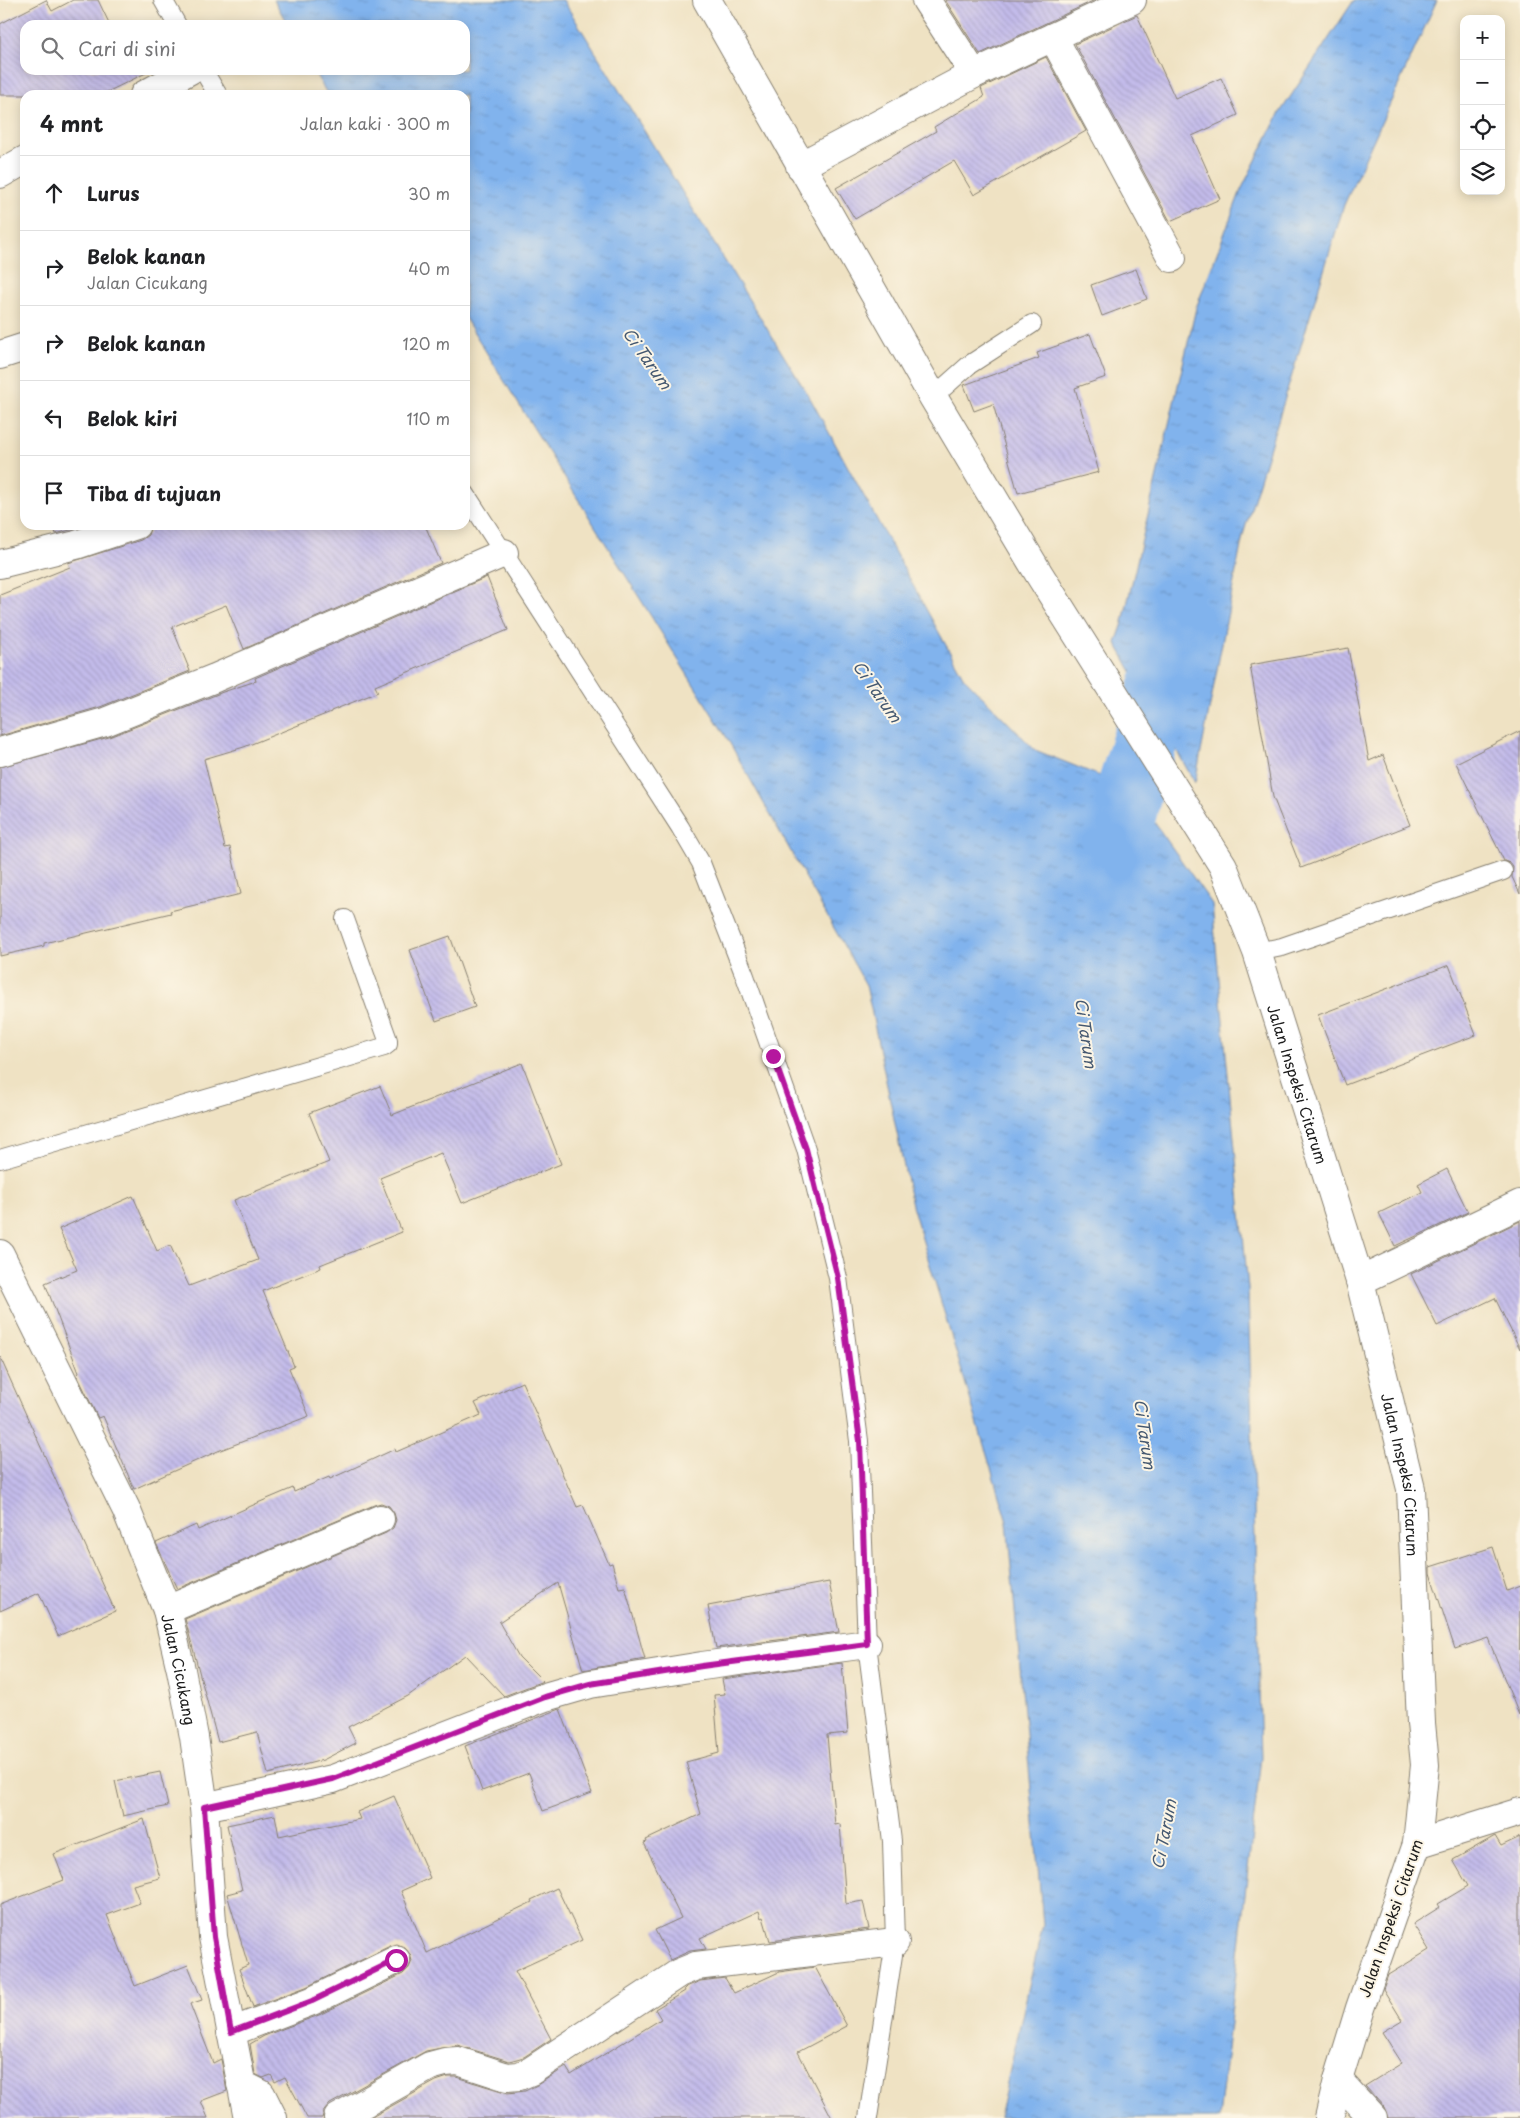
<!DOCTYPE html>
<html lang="id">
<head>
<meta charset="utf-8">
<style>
	body { margin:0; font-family:"Playpen Sans",sans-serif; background:#f2f2f2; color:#202124 }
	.controls { position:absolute; right:15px; top:15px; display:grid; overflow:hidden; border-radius:10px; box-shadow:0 2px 12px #0003 }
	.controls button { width:45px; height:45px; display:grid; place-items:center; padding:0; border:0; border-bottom:1px solid #e0e0e0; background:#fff; color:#202124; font:25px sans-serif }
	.stop { position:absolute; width:15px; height:15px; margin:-11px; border:4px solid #b5179e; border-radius:50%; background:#fff }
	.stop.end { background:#b5179e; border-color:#fff; box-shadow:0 1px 5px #0008 }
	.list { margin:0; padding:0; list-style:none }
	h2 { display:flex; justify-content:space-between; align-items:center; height:65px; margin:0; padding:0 20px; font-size:21px }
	h2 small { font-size:16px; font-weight:400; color:#757577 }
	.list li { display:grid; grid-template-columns:32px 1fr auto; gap:15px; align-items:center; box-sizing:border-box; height:75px; padding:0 20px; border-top:1px solid #e0e0e0 }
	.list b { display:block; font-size:19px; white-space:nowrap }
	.list p { margin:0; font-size:16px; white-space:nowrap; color:#757577 }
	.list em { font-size:16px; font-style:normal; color:#757577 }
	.icon { flex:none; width:28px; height:28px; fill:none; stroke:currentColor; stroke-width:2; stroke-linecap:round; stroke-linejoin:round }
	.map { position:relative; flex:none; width:1520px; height:2118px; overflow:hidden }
	.search { position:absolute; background:#fff; box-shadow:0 2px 12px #0003; left:20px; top:20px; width:450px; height:55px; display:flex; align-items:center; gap:12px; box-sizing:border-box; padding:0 18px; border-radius:15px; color:#757577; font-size:19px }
	.panel { position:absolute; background:#fff; box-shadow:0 2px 12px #0003; left:20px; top:90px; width:450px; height:440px; border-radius:15px }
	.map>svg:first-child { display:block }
</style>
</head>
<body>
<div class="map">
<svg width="1520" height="2118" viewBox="0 0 1520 2118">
	<defs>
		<pattern id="water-ripples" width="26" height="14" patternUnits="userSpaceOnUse" patternTransform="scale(1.25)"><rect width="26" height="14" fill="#81b3ed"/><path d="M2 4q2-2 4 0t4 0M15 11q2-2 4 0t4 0" fill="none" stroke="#6f99cb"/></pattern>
		<pattern id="building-back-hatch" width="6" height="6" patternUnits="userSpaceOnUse" patternTransform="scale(1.25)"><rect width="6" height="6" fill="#c3bbea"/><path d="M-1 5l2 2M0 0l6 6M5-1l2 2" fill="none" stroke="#a7a0c8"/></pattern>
	</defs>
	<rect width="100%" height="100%" fill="#fcf5e5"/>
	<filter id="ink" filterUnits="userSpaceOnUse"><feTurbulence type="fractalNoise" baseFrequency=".02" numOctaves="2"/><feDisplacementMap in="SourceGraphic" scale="10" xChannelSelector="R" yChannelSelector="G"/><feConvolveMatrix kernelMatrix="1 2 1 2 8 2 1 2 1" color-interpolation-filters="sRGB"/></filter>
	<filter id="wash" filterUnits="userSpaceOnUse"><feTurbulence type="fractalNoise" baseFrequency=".0096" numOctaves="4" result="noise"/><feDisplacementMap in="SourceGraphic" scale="20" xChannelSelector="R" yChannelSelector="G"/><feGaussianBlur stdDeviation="1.12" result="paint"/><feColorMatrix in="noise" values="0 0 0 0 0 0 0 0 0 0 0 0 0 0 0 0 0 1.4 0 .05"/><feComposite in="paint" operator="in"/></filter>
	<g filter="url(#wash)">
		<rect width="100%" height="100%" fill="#efe2c3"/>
		<g fill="url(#water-ripples)" stroke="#4e6884">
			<polygon points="274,0 563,0 810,398 964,678 1035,750 1130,788 1212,904 1248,1288 1261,1757 1219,2118 999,2118 1043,1924 1007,1522 912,1205 866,985 727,738 465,318 465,95 328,95 313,70 465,70 465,25 288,25"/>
			<polygon points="1354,0 1437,0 1344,205 1243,535 1195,783 1116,643 1122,626 1196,308 1241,190 1279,114"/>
		</g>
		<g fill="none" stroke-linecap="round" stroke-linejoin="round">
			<polyline stroke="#81b3ed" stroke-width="66" points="1107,878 1130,788 1182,623"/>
		</g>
		<g id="blocks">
			<g fill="url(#building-back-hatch)">
				<polygon points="46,0 52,11 73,0 98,0 110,25 25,25 25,70 152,70 101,95 0,95 0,24"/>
				<polygon points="945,0 1095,0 980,54"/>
				<polygon points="1137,15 1175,98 1221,78 1238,115 1192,136 1220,199 1170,221 1075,44"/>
				<polygon points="1046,57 1086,131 974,195 954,161 855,219 836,188 936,131 934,127 984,97 981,88"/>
				<polygon points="1136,269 1147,299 1102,316 1091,285"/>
				<polygon points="1090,334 1106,377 1075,388 1099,472 1018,493 993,404 974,411 964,385 1039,358 1037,353"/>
				<polygon points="53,525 87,525 56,534"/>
				<polygon points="151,525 425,525 441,563 244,649 226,605 172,627 190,671 100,707 0,736 0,595 70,567 68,563 141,540 148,535"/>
				<polygon points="487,577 508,630 375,686 378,692 331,711 331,712 244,747 204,759 225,848 230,847 241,894 170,911 171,913 44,943 44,946 0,956 0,767 109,737 223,692 256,681 255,678"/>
				<polygon points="1348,648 1369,761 1383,755 1410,825 1301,868 1273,797 1250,665"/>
				<polygon points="1520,731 1520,894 1512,877 1513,867 1510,863 1504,861 1456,763"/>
				<polygon points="450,936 475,1007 436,1021 410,950"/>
				<polygon points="1449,965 1476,1035 1345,1085 1318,1015"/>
				<polygon points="522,1063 561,1164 462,1203 441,1153 380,1178 402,1232 320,1265 321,1268 263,1291 294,1366 289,1368 309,1416 218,1451 134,1489 103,1416 98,1418 77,1375 79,1373 45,1283 77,1270 59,1229 133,1196 157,1251 170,1245 189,1286 258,1260 234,1200 329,1162 309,1113 380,1086 392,1115"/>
				<polygon points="1447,1169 1468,1212 1395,1246 1379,1213 1422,1192 1418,1184"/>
				<polygon points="1520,1221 1520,1349 1495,1298 1437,1326 1411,1274"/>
				<polygon points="0,1357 115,1611 58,1636 39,1593 0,1611"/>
				<polygon points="522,1382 577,1507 583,1505 609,1564 612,1563 619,1588 625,1587 645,1659 583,1670 558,1583 499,1622 519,1657 543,1681 504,1696 465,1655 408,1696 348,1727 356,1743 323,1760 268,1774 257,1732 218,1742 185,1619 386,1533 393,1528 396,1520 394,1513 389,1506 381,1503 374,1505 177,1589 156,1543 196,1525 198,1530 260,1502 293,1488 294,1492 329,1477 330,1479 395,1449 396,1452 481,1415 475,1403"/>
				<polygon points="1493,1547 1507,1591 1520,1586 1519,1715 1488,1638 1455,1649 1430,1573 1430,1567"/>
				<polygon points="829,1582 839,1632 716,1648 708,1606 740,1600 740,1598"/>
				<polygon points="842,1663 848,1733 827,1735 835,1825 840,1824 846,1904 863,1901 869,1929 770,1941 763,1917 761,1918 759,1911 700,1938 706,1949 690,1951 670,1960 655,1930 681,1918 644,1843 647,1842 646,1840 701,1814 686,1762 719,1753 714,1695 725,1694 722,1679"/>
				<polygon points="560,1709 592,1793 543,1811 529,1773 482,1791 465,1746"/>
				<polygon points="160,1772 168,1806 123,1816 115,1781"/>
				<polygon points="394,1796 430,1878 401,1891 427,1953 532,1902 531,1900 557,1888 582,1940 515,1971 551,2039 524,2057 509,2061 457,2045 426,2051 330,2104 324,2111 322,2118 307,2118 285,2077 275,2082 271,2075 263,2078 255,2074 250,2044 264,2036 319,2015 403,1974 409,1968 412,1961 410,1954 404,1947 397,1944 390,1946 306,1987 253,2007 239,1969 248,1965 227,1894 242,1890 227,1825 275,1815 279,1836 360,1819 357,1812"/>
				<polygon points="144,1819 160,1878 133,1885 140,1903 107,1915 135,1986 188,1965 202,2000 190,2004 213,2063 221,2059 227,2091 201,2101 208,2118 0,2118 0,1905 64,1880 54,1854"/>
				<polygon points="1495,1836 1501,1846 1520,1837 1520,2118 1388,2118 1384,2107 1365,2086 1402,2063 1382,2032 1402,2020 1383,1989 1388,1975 1429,1950 1413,1924 1440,1907 1438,1904 1468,1886 1453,1860"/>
				<polygon points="815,1967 847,2026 798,2052 832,2118 370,2118 436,2081 448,2077 456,2077 508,2093 525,2091 537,2085 566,2067 571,2075 661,2019 655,2009 685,1991 684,1989 686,1987 700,1981 725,1978 734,1993 779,1972"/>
			</g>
		</g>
	</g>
	<g filter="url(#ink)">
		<use href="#blocks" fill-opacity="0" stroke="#867f70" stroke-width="1"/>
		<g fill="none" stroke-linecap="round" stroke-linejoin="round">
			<defs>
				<g id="service">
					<polyline points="163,0 177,25"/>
					<polyline points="203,70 218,95"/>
					<polyline points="933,397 969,365 1032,324"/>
					<polyline points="465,493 680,827 701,863 745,976 806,1149 838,1278 859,1441 867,1644 892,1841 895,1942 868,2118"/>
					<polyline points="1257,952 1282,947 1503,871"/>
					<polyline points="0,1159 384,1047 388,1044 388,1040 345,919"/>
				</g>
				<g id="minor">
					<path id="s1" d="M 707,0 L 933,397 L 1039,574 L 1223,866 L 1257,952 L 1360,1281 L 1411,1489 L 1421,1723 L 1425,1765 L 1417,1844 L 1360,2008 L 1338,2080 L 1329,2118"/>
					<polyline points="926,0 974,74 1132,0"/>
					<polyline points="1053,37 1172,258"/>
					<polyline points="144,95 190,70"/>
					<polyline points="800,166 974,74"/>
					<polyline points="0,174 25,160"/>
					<polyline points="0,355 25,347"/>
					<polyline points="0,564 76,545 136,525"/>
					<polyline points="0,752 105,722 215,678 504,553"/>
					<path id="s2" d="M 0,1254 L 126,1509 L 167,1610 L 181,1670 L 194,1737 L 204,1807 L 213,1937 L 248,2118"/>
					<polyline points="1360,1281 1520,1204"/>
					<polyline points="167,1610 380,1519"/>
					<polyline points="204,1807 333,1779 545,1697 590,1684 702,1666 867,1644"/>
					<polyline points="1417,1844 1520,1812"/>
					<polyline points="231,2032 312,2001 396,1960"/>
					<polyline points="1338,2080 1373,2118"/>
					<polyline points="241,2084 261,2094 273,2118"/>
					<polyline points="338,2118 430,2066 445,2062 458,2061 507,2077 519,2076 531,2071 679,1973 696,1966 895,1942"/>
				</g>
			</defs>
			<use href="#service" stroke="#867f70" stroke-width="20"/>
			<use href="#minor" stroke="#867f70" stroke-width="30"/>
			<use href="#service" stroke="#fff" stroke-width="18"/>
			<use href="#minor" stroke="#fff" stroke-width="28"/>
		</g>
	</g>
	<g fill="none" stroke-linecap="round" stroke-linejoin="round" filter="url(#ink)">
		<polyline stroke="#b5179e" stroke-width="6" points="396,1960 312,2001 231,2032 214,1937 204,1807 333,1779 545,1697 590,1684 702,1666 867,1644 860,1441 838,1278 806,1149 773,1056"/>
	</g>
	<g text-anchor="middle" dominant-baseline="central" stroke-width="4" stroke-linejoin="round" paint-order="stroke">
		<g font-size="15" fill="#1c1c1c" stroke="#fcf5e5">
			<text stroke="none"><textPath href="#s1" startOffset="1239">Jalan Inspeksi Citarum</textPath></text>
			<text stroke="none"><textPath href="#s1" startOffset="1644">Jalan Inspeksi Citarum</textPath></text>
			<text stroke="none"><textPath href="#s2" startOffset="454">Jalan Cicukang</textPath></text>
			<text transform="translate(1390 1918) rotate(-71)">Jalan Inspeksi Citarum</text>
		</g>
		<g font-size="16" font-style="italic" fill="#445870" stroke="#fcf5e5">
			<text transform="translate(648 358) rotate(55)">Ci Tarum</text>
			<text transform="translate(878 691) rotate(55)">Ci Tarum</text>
			<text transform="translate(1087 1033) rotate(82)">Ci Tarum</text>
			<text transform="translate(1146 1434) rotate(82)">Ci Tarum</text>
			<text transform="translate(1163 1834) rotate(-79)">Ci Tarum</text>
		</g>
	</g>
</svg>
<div class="controls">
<button>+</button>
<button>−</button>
<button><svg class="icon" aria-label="locate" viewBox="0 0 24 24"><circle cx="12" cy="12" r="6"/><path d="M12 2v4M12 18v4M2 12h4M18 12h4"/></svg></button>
<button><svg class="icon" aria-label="layers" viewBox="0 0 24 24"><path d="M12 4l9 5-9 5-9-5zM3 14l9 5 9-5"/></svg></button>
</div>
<div class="stop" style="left:396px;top:1960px"></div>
<div class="stop end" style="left:773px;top:1056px"></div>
<div class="search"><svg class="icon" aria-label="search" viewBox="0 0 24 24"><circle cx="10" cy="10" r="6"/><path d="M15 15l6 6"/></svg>Cari di sini</div>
<section class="panel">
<h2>4 mnt<small>Jalan kaki · 300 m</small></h2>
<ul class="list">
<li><svg class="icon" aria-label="ahead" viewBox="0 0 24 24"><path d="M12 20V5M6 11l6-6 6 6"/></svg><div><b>Lurus</b></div><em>30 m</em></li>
<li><svg class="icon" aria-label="right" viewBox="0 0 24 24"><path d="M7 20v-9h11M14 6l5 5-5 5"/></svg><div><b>Belok kanan</b><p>Jalan Cicukang</p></div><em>40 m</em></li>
<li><svg class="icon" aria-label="right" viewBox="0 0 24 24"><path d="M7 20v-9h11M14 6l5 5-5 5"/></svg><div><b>Belok kanan</b></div><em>120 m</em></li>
<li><svg class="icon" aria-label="left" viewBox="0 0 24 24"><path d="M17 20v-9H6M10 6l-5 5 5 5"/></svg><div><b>Belok kiri</b></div><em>110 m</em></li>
<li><svg class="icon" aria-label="arrive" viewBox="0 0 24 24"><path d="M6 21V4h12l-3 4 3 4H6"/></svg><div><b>Tiba di tujuan</b></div></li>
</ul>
</section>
</div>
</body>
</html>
